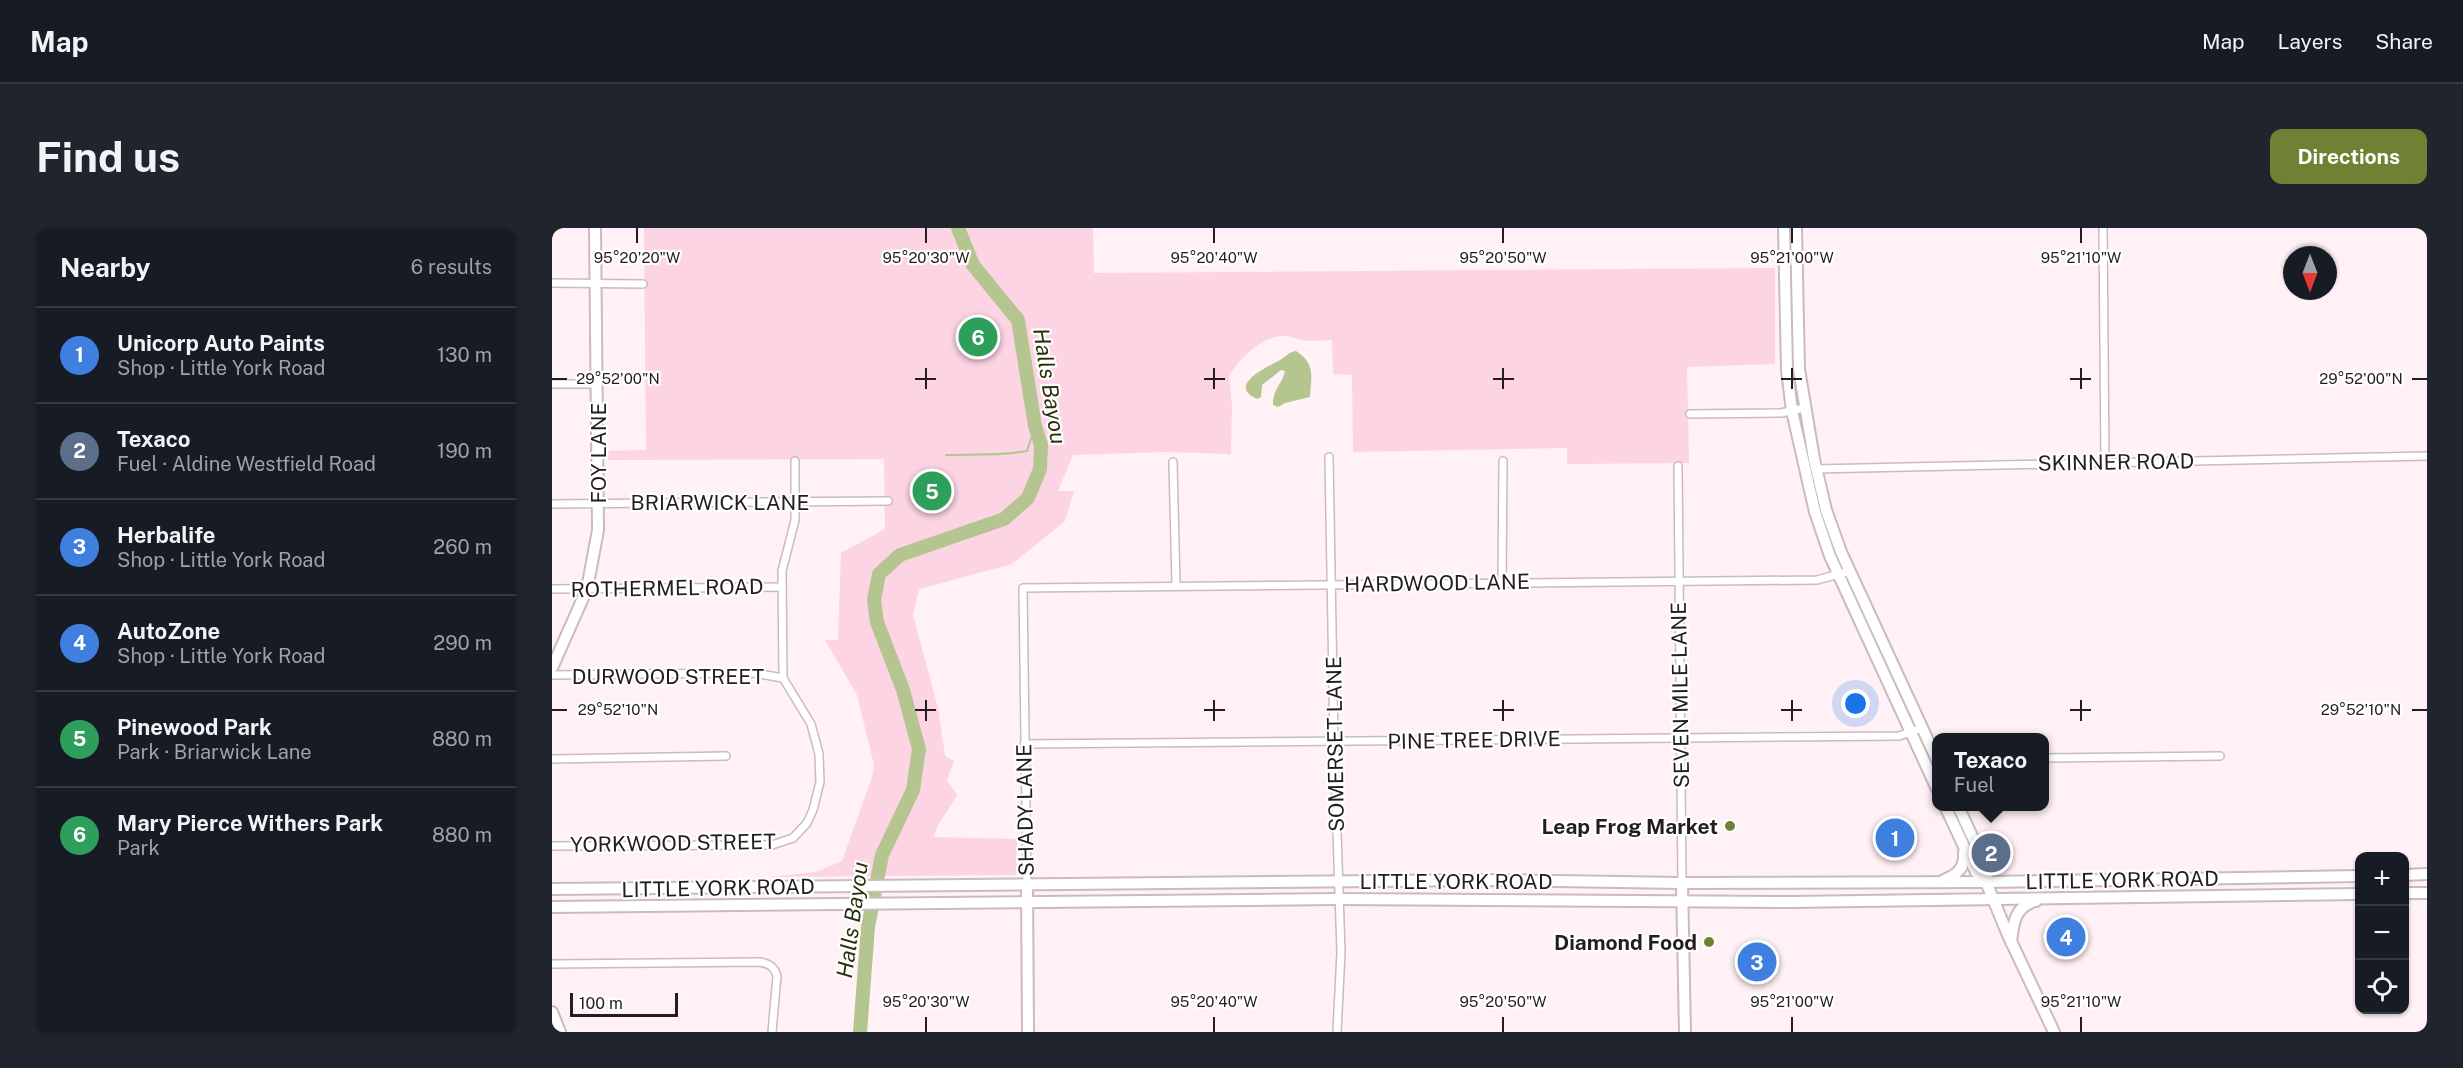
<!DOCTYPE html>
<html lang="en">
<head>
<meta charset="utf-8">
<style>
	body { margin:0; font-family:"Public Sans",sans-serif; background:#20242c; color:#f1f3f6 }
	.controls { position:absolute; right:18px; bottom:18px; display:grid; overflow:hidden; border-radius:12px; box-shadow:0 2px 4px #0004 }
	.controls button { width:54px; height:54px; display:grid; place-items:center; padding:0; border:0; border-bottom:2px solid #363941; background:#171b24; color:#f1f3f6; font:30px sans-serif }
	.compass { position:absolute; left:1731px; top:18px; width:54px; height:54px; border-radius:50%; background:#171b24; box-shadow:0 2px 4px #0004; rotate:180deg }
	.scale { position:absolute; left:18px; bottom:15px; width:108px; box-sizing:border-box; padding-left:6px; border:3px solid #221d1e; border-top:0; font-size:16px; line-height:21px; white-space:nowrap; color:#221d1e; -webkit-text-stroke:4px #fff; paint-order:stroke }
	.you { position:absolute; left:1304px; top:476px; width:21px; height:21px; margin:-15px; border:4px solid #fff; border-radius:50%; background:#1a73e8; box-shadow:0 0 0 9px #1a73e833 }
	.badge { display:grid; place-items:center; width:39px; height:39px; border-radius:50%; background:#6f8233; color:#fff; font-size:20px; font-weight:700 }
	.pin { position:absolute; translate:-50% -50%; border:3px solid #fff; box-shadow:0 2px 6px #0006 }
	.popup { position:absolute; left:1380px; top:505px; width:117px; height:78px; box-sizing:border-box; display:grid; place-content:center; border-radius:12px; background:#171b24; filter:drop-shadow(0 2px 4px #0005); font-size:20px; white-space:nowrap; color:#9ea1a6 }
	.popup b { font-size:22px; color:#f1f3f6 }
	.popup::after { content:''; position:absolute; left:50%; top:100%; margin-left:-12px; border:12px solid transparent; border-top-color:#171b24 }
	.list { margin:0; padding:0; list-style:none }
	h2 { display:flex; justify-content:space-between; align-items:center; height:78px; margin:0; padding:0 24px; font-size:26px }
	h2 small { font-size:20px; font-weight:400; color:#9ea1a6 }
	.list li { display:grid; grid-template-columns:39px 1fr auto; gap:18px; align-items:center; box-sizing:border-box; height:96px; padding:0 24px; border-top:2px solid #363941 }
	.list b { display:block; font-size:22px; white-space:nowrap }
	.list p { margin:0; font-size:20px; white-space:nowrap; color:#9ea1a6 }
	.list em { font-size:20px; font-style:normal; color:#9ea1a6 }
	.icon { flex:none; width:33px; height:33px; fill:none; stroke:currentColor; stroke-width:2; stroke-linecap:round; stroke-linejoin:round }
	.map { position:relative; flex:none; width:1875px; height:804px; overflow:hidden; border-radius:12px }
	header { display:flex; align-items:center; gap:36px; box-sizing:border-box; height:84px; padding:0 30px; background:#171b24; border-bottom:2px solid #363941 }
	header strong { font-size:28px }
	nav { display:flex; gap:33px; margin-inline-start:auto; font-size:21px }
	.intro { display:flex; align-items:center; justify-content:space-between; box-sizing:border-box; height:144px; padding:0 36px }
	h1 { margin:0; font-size:42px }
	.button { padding:15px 27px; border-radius:12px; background:#6f8233; color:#fff; font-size:21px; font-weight:700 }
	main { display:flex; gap:36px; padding:0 36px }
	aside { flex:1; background:#171b24; border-radius:12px; box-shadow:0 2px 4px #0004 }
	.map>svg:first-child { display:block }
</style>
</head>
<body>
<header>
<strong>Map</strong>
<nav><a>Map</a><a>Layers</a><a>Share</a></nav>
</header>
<div class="intro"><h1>Find us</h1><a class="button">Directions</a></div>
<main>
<aside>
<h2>Nearby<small>6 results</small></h2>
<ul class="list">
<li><span class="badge" style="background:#3f7fe0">1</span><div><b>Unicorp Auto Paints</b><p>Shop · Little York Road</p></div><em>130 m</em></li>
<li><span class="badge" style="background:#5c6f8a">2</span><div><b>Texaco</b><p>Fuel · Aldine Westfield Road</p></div><em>190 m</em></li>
<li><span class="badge" style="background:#3f7fe0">3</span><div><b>Herbalife</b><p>Shop · Little York Road</p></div><em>260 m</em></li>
<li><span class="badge" style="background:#3f7fe0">4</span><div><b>AutoZone</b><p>Shop · Little York Road</p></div><em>290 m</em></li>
<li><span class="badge" style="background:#2e9e5b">5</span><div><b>Pinewood Park</b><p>Park · Briarwick Lane</p></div><em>880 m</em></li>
<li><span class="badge" style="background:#2e9e5b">6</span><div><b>Mary Pierce Withers Park</b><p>Park</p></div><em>880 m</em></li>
</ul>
</aside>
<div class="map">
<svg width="1875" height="804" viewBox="0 0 1875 804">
	<rect width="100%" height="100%" fill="#fff1f6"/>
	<path fill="#fcd4e3" d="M 92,0 L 541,0 L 542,45 L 1223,40 L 1223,136 L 1135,139 L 1137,235 L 1015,236 L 1015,220 L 801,224 L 800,147 L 781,146 L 780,112 C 771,112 760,114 751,112 C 745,111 739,108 733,108 C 710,107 687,131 677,148 L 680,177 L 679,226 L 612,224 L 521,227 L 506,263 L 522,263 L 513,293 L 460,336 L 367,361 L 361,387 L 386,480 L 393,528 L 402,533 L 395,552 L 405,567 C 398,581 385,594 382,609 L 465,611 L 464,647 L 216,649 L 264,644 L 290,633 L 320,549 L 322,537 L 305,467 L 273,412 L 286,412 L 289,325 L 333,301 L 332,231 L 56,232 L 55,223 L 94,222 Z"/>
	<path fill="#b5c590" d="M 744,123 C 764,136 759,148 758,169 L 733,175 L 726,179 L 721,177 C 721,160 730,157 733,143 L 729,142 L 710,157 L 709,169 L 705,171 C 674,157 716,139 728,132 C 735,128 736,124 744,123 Z"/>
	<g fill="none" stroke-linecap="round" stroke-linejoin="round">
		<path stroke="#b5c590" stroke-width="2" d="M 394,227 C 421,226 449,228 475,223 L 483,198"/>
		<polyline stroke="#b5c590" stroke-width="14" points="308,804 316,699 330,627 361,562 367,521 351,462 325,394 322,372 327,346 348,327 452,291 476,270 488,241 489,217 483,198 466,92 421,37 406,0"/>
		<defs>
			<g id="street">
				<polyline points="1551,0 1553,235"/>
				<polyline points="0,55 91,56"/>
				<polyline points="0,156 46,156"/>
				<polyline points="1138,186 1229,185 1252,180"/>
				<polyline points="777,229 782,514 789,724 785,804"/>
				<polyline points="621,234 624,357"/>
				<polyline points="1126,238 1130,655"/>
				<polyline points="1263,241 1875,228"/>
				<polyline points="0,276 336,273"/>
				<polyline points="950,354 951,233"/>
				<polyline points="0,361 230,359"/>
				<polyline points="0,447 202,445 231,450"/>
				<polyline points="472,516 1347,508 1370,500"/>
				<polyline points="1493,530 1668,528"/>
				<polyline points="0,531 174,528"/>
				<polyline points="0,618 220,617 241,610 255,595 261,582 268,554 267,526 259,496 231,450 230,343 243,292 243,233"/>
				<polyline points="475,656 471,360 1265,352 1298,343"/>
				<path d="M 0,736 L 208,734 C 217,736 222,738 225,748 L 220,804"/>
			</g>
			<g id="secondary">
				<polyline points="1232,0 1235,142 1240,183 1263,284 1278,328 1385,561"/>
				<polyline points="1244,0 1247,141 1262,231 1274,282 1289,324 1385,532"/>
				<polyline points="0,440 35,361 46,302 43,0"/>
				<polyline points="1393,578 1424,644 1434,654 1456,707 1502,804"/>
				<polyline points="1406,578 1436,643 1434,654"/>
				<polyline points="1852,647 1875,646"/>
				<path d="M 1392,652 C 1406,646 1413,640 1412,624"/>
				<polyline points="1130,655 1133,804"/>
				<polyline points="475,656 476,804"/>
				<polyline points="0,661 933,652 1130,655 1434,654 1808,648"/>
				<polyline points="1852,665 1875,665"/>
				<polyline points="0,679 786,671 1240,674 1808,666"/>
				<path d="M 1459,714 C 1461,695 1463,678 1484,673"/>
				<polyline points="0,784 8,804"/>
			</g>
		</defs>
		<use href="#street" stroke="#c9bbc0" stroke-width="10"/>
		<use href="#secondary" stroke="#c9bbc0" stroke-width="14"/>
		<use href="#street" stroke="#fff" stroke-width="7"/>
		<use href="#secondary" stroke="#fff" stroke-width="10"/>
	</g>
	<path fill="none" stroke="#221d1e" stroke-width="2" d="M 85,0 L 85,15M 374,0 L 374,15M 662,0 L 662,15M 951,0 L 951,15M 1240,0 L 1240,15M 1529,0 L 1529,15M 374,140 L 374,161M 662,140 L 662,161M 951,140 L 951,161M 1240,140 L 1240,161M 1529,140 L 1529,161M 0,151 L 15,151M 363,151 L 384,151M 652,151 L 673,151M 941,151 L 962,151M 1229,151 L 1250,151M 1518,151 L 1539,151M 1860,151 L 1875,151M 374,472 L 374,493M 662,472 L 662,493M 951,472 L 951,493M 1240,472 L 1240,493M 1529,472 L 1529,493M 0,482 L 15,482M 363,482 L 384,482M 652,482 L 673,482M 941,482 L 962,482M 1229,482 L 1250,482M 1518,482 L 1539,482M 1860,482 L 1875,482M 374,789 L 374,804M 662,789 L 662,804M 951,789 L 951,804M 1240,789 L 1240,804M 1529,789 L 1529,804"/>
	<g fill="#6f8233" stroke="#fff" stroke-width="2">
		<circle cx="1178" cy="598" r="6"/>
		<circle cx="1157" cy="714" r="6"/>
	</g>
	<g text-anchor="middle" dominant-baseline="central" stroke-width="4.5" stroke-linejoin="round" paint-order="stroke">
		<g font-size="21" fill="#221d1e" stroke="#fff">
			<text transform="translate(46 225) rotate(-90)">FOY LANE</text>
			<text transform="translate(1564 234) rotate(-1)">SKINNER ROAD</text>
			<text x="168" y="274">BRIARWICK LANE</text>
			<text transform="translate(885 355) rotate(-1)">HARDWOOD LANE</text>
			<text transform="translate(115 360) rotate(-1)">ROTHERMEL ROAD</text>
			<text x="116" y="448">DURWOOD STREET</text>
			<text transform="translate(1128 467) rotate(-91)">SEVEN MILE LANE</text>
			<text transform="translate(922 512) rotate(-1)">PINE TREE DRIVE</text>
			<text transform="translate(783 516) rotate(-91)">SOMERSET LANE</text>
			<text transform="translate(473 582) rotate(-91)">SHADY LANE</text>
			<text transform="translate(121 615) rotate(-1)">YORKWOOD STREET</text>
			<text transform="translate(1570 652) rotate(-1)">LITTLE YORK ROAD</text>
			<text x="904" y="653">LITTLE YORK ROAD</text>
			<text transform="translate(166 660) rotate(-1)">LITTLE YORK ROAD</text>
		</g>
		<g font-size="21" font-weight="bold" fill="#221d1e" stroke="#fff" text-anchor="end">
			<text x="1166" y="598">Leap Frog Market</text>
			<text x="1145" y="714">Diamond Food</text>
		</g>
		<g font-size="22" font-style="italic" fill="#273008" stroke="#fff">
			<text transform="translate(498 158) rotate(81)">Halls Bayou</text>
			<text transform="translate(300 692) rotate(-82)">Halls Bayou</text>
		</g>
	</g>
	<g font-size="15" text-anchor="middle" fill="#221d1e" stroke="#fff" stroke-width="4.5" stroke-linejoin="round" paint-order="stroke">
		<text x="85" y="35">95°20'20"W</text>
		<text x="374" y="35">95°20'30"W</text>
		<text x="662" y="35">95°20'40"W</text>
		<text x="951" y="35">95°20'50"W</text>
		<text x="1240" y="35">95°21'00"W</text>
		<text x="1529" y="35">95°21'10"W</text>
		<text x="1809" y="156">29°52'00"N</text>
		<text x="66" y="156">29°52'00"N</text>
		<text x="1809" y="487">29°52'10"N</text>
		<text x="66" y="487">29°52'10"N</text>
		<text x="374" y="779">95°20'30"W</text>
		<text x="662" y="779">95°20'40"W</text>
		<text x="951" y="779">95°20'50"W</text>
		<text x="1240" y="779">95°21'00"W</text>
		<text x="1529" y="779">95°21'10"W</text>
	</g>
</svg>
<div class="controls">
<button>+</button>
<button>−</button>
<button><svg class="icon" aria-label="locate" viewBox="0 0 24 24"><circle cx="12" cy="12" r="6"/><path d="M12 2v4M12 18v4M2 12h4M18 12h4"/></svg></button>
</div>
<svg class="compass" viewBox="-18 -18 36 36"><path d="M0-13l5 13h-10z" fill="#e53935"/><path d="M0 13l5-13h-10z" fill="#9ea1a6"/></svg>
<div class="scale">100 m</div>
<div class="you"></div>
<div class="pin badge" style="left:1343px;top:610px;background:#3f7fe0">1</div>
<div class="pin badge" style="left:1439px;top:625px;background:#5c6f8a">2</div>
<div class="popup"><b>Texaco</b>Fuel</div>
<div class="pin badge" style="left:1205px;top:734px;background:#3f7fe0">3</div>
<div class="pin badge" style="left:1514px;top:709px;background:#3f7fe0">4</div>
<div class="pin badge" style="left:380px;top:263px;background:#2e9e5b">5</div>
<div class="pin badge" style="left:426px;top:109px;background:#2e9e5b">6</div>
</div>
</main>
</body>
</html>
